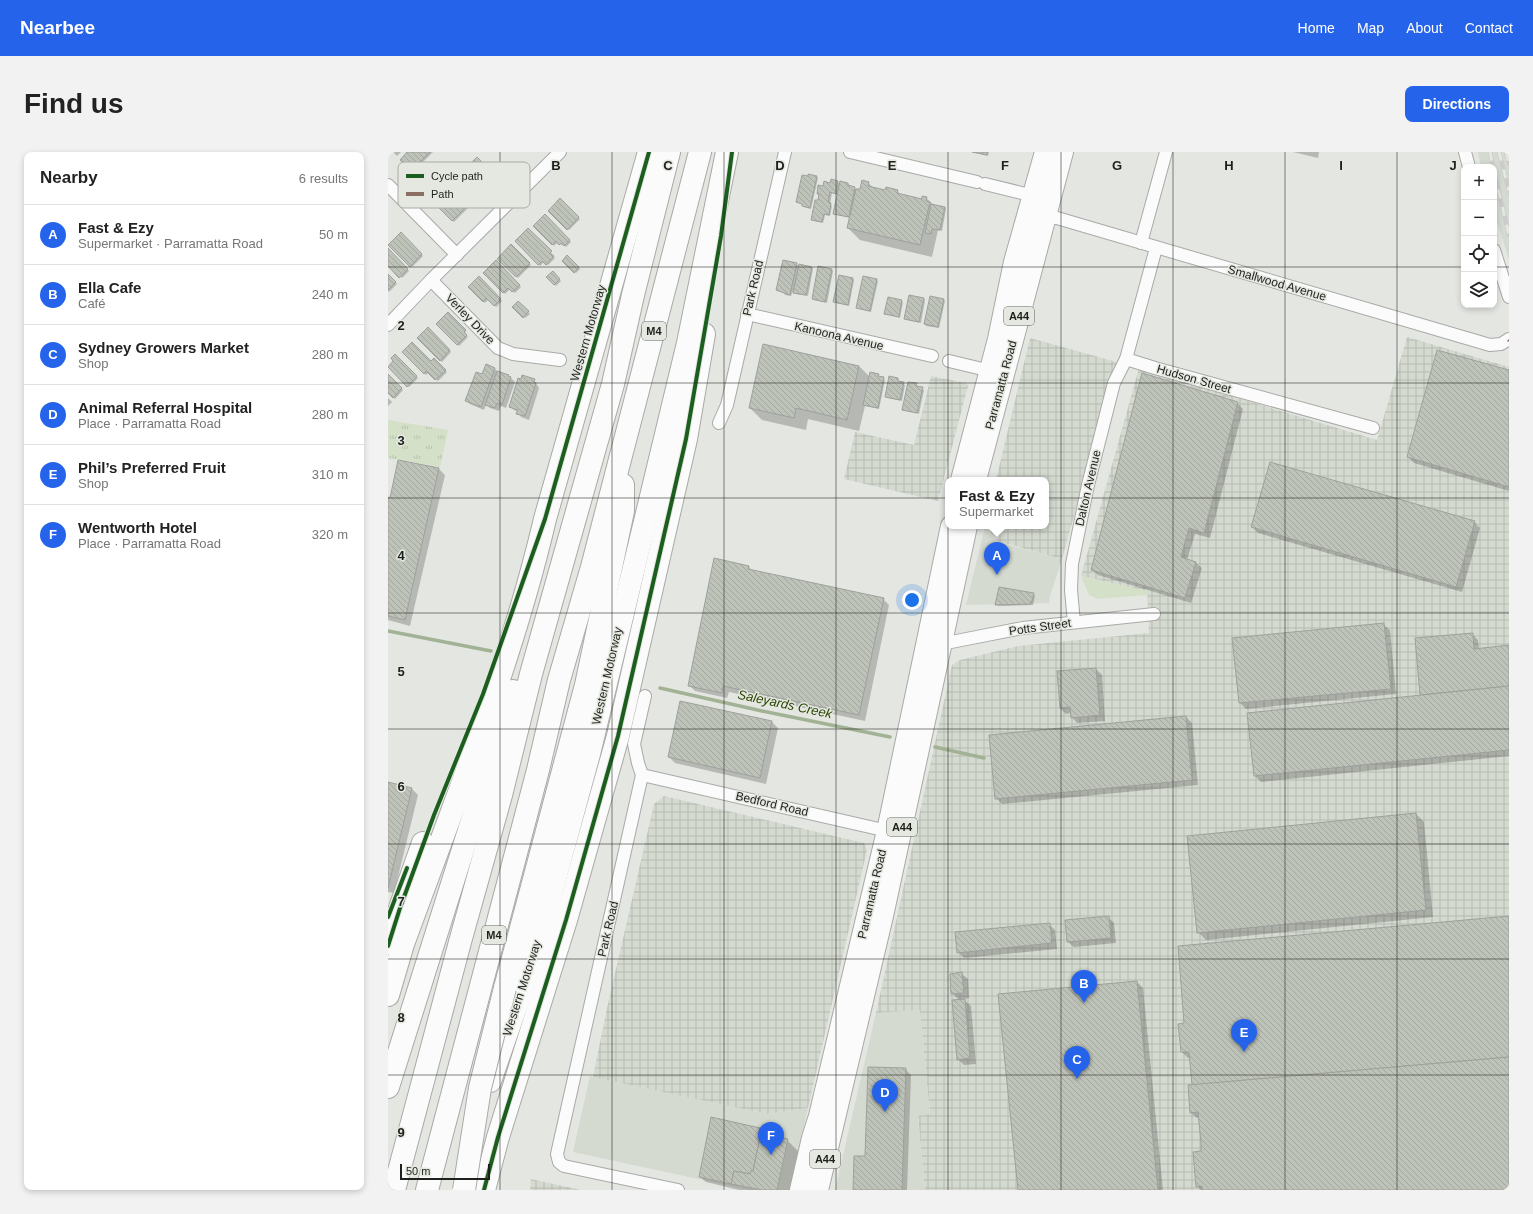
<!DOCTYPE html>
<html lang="en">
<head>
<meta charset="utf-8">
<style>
	body { margin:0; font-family:Arial,sans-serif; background:#f2f2f2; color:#222 }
	.controls { position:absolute; right:12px; top:12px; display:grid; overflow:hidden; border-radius:8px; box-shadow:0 2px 6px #0003 }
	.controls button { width:36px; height:36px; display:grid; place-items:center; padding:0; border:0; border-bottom:1px solid #e0e0e0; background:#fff; color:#222; font:20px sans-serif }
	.scale { position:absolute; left:12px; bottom:10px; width:90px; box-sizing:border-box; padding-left:4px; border:2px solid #1e201c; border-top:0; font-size:11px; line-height:14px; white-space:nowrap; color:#1e201c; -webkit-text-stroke:3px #e4e8e0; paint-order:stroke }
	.you { position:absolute; left:524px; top:448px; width:14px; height:14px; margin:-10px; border:3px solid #fff; border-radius:50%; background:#1a73e8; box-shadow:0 0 0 6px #1a73e833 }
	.badge { display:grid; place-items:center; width:26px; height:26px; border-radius:50%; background:#2563eb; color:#fff; font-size:13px; font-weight:700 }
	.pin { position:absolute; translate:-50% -33px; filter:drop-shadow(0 1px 2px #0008) }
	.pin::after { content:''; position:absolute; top:21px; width:14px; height:12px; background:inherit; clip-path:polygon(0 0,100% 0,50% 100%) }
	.popup { position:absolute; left:557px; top:325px; width:104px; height:52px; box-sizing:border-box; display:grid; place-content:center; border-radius:8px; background:#fff; filter:drop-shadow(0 1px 3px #0005); font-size:13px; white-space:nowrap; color:#767676 }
	.popup b { font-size:15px; color:#222 }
	.popup::after { content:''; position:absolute; left:50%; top:100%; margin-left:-8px; border:8px solid transparent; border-top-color:#fff }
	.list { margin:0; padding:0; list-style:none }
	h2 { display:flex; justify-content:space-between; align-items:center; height:52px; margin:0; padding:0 16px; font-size:17px }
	h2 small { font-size:13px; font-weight:400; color:#767676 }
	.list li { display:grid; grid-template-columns:26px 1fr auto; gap:12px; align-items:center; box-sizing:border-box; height:60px; padding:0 16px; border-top:1px solid #e0e0e0 }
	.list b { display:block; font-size:15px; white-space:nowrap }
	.list p { margin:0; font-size:13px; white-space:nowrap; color:#767676 }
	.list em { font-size:13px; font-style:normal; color:#767676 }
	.icon { flex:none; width:22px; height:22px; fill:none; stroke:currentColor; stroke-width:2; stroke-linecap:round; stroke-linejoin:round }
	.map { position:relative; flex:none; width:1121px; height:1038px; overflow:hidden; border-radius:8px }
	header { display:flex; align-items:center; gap:24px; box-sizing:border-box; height:56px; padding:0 20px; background:#2563eb; color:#fff }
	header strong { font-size:19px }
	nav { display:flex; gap:22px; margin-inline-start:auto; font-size:14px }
	.intro { display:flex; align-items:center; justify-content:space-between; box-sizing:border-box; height:96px; padding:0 24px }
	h1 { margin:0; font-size:28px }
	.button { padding:10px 18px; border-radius:8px; background:#2563eb; color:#fff; font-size:14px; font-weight:700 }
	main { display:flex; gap:24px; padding:0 24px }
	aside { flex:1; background:#fff; border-radius:8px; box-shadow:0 2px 6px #0003 }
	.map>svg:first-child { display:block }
</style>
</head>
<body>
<header>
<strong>Nearbee</strong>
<nav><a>Home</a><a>Map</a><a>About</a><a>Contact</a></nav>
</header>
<div class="intro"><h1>Find us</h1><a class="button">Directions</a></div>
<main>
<aside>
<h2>Nearby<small>6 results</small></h2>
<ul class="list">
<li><span class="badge">A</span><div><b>Fast &amp; Ezy</b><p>Supermarket · Parramatta Road</p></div><em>50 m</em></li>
<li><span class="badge">B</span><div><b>Ella Cafe</b><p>Café</p></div><em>240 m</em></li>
<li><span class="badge">C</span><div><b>Sydney Growers Market</b><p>Shop</p></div><em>280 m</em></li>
<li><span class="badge">D</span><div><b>Animal Referral Hospital</b><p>Place · Parramatta Road</p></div><em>280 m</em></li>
<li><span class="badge">E</span><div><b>Phil’s Preferred Fruit</b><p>Shop</p></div><em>310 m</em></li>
<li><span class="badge">F</span><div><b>Wentworth Hotel</b><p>Place · Parramatta Road</p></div><em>320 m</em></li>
</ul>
</aside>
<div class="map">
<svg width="1121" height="1038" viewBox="0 0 1121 1038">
	<defs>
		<pattern id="industrial-grid" width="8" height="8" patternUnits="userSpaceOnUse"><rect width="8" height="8" fill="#d5dad0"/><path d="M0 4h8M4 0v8" fill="none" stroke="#b6bbb2"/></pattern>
		<pattern id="park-tufts" width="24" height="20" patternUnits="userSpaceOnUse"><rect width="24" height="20" fill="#d4e0c8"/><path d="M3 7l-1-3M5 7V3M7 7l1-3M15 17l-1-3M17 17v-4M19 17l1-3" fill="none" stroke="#b6c0ab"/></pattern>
		<pattern id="building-back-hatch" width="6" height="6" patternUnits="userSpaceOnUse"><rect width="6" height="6" fill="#bec3b9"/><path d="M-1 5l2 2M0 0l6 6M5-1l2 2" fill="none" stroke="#a3a79e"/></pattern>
	</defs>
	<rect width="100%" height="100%" fill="#e4e6e2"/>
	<g fill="#d5dad0">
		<polygon points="1090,0 1121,0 1121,108 1106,60 1106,15 1093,15"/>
		<polygon points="597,374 609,390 674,407 662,444 661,451 578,453"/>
		<polygon points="532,858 542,963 530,965 537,1038 447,1038 488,861"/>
		<polygon points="202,924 379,962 420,956 401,1038 361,1038 185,1000"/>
	</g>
	<g fill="url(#industrial-grid)">
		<polygon points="1019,185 1121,215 1121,1038 537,1038 530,964 542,962 532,858 488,861 564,513 572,508 630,494 761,481 759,439 693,424 751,216 989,288"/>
		<polygon points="642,186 729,210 674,407 609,389 598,374 658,374 658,328 608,328"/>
		<polygon points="543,224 578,231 580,234 550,349 456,327 467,280 526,293"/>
		<polygon points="276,644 476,691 479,698 420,956 379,962 205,925 219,856 266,652"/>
		<polygon points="143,1027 193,1038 142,1038"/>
	</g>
	<polygon fill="#d4e0c8" points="693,424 759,439 759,443 710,447 701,443"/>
	<polygon fill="url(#park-tufts)" points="0,268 60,278 52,315 0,306"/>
	<g fill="#0003">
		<polygon points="5,0 13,0 9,4"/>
		<polygon points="21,0 45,0 25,20 13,8"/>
		<polygon points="584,0 601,0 600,4"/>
		<polygon points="905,0 931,0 930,6"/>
		<polygon points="89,6 112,29 102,39 79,16"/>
		<polygon points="39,14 47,22 31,38 23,30"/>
		<polygon points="67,15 97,45 86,55 56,25"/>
		<polygon points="421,25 428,25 430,26 423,57 416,55 415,52 409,50"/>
		<polygon points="450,30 452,32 460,32 468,37 472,38 480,31 486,36 498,39 509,39 513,43 534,48 538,46 546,53 557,55 558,57 554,79 550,78 544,105 472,88 460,76 463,66 446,62 450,43 444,41 442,52 444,54 442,64 437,63 435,71 426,69 424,68 431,49 431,43 430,42 435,36"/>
		<polygon points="57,33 80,56 66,70 43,47"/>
		<polygon points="172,48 192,67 181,78 161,59"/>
		<polygon points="157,64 183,90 178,95 175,92 173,93 170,90 166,94 146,74"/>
		<polygon points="140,78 164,102 163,103 167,106 160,113 156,110 152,114 128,89"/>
		<polygon points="13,82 35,104 24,115 1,93"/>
		<polygon points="123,94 143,113 130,126 111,107"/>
		<polygon points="0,97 21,119 14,126 0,113"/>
		<polygon points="179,104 192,117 188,121 175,109"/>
		<polygon points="108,109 133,135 127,141 122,137 117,142 96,121"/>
		<polygon points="408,112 412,115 424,116 425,117 420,144 408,142 405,139 403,144 397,143 396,141 390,138"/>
		<polygon points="444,118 445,119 439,151 426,148 425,146"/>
		<polygon points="165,121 173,129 168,134 160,126"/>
		<polygon points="0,123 9,132 1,140 0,139"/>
		<polygon points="91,125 114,149 108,155 101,147 97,151 82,135"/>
		<polygon points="465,127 466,128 461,154 448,151 446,150"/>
		<polygon points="488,128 490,129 483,160 471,157 469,156"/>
		<polygon points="522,144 536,147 537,148 533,171 519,168 517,167"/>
		<polygon points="501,146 515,150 512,166 498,161"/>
		<polygon points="555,148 557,149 551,176 538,174 537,172"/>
		<polygon points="130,150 142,162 137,166 126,155"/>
		<polygon points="60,161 78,180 76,182 80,185 71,194 49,172"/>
		<polygon points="40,177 63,200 54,210 30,186"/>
		<polygon points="15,200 43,210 46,207 59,220 50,229 41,220 38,223"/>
		<polygon points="7,203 30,226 21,235 1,214 6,209"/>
		<polygon points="99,213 107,217 110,220 120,223 127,230 118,256 113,254 111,259 102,256 98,253 96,258 82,252 79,249 95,224"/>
		<polygon points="471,214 482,225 490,223 491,225 497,228 491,257 477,254 471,279 420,267 418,278 374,268 362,256"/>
		<polygon points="1121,219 1121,339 1026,311 1020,305"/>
		<polygon points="0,224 15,238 7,247 0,240"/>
		<polygon points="510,227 511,230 517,233 514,249 500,246 498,245"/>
		<polygon points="146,228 151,236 141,268 133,265 130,261 130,260 126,258 122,255"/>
		<polygon points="528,232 529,235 536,238 531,262 515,258"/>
		<polygon points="0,246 4,250 0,254"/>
		<polygon points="849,251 855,257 822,386 807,382 799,408 808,411 814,416 803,451 710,423 704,417"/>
		<polygon points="11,309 51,317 57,323 22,474 0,468 0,346 2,347"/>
		<polygon points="1086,370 1092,376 1074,440 870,381 864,375"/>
		<polygon points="327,408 361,415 365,420 495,447 501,453 477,569 341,540 339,546 307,539 301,533"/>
		<polygon points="612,437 646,442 647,444 645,453 610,454 608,452"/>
		<polygon points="996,473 1002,478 1008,542 858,557 852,551 845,487"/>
		<polygon points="1084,482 1090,488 1091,497 1121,494 1121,604 873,630 867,624 1033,544 1028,487"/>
		<polygon points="708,517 714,523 717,569 689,571 684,565 683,561 678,562 672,556"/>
		<polygon points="293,550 384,570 390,576 378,632 287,611 281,605"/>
		<polygon points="798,565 804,571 810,633 614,652 608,646"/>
		<polygon points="0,631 24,637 30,643 6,741 0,740"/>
		<polygon points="1028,662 1036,670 1045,765 818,788 810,780"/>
		<polygon points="720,765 726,771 728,791 686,795 680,790"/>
		<polygon points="1121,765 1121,1038 813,1038 809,1034 814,1000 811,966 809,966 803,961 805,934 803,906 800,906 794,900"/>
		<polygon points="661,772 667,778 669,797 576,806 570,800"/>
		<polygon points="574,822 580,827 581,846 575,847 583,854 588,912 576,913 570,907 572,849 564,841"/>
		<polygon points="749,830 755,836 775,1038 631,1038"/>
		<polygon points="517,917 523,923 519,1038 466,1038 478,1005"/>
		<polygon points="371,977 377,982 399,988 411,1000 403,1038 351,1038 318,1030 312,1025"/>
	</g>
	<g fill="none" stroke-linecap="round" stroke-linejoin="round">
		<g stroke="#a2b294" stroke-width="3.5">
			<polyline points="0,479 103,499"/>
			<polyline points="272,536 374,559 502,585"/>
			<polyline points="547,595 596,606"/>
		</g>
	</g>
	<g fill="url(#building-back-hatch)" stroke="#9ea09d">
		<polygon points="19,0 42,0 23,19 12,8"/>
		<polygon points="584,0 599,0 599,3"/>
		<polygon points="89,5 111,27 100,38 78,16"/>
		<polygon points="39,13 46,20 29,37 22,30"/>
		<polygon points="67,13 96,43 84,55 55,25"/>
		<polygon points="420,22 429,24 422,56 414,54 414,52 408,50 414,23 420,24"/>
		<polygon points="443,27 450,29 448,42 442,40 440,50 443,51 441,63 436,62 434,70 423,68 427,48 430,48 431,42 429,42 430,33 435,34 436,29 442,31"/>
		<polygon points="474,28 481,30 480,34 497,38 498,35 510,38 509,41 534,47 534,44 539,45 538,49 542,50 532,93 459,76 468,37 472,37"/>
		<polygon points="452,29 460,31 460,33 467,35 461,65 445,62"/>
		<polygon points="57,32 79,54 64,69 42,47"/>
		<polygon points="172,46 191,65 179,78 160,59"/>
		<polygon points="543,52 557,55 552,78 544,77 543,82 537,81"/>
		<polygon points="157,62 182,88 176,94 173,91 171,93 168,89 164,93 145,74"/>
		<polygon points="140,76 164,99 162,101 166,104 158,113 154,109 150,113 127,89"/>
		<polygon points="13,80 34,102 22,115 0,93"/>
		<polygon points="123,92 142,111 128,125 109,107"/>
		<polygon points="0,96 20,117 11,126 0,114"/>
		<polygon points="179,103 191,115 186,121 174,109"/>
		<polygon points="108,108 132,133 124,140 120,136 115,141 95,121"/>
		<polygon points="395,108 409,111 402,143 388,138"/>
		<polygon points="411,112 424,115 418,143 405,141"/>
		<polygon points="430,114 444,117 437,150 424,147"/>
		<polygon points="165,119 172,127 166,133 158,125"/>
		<polygon points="0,122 8,130 0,138"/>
		<polygon points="451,123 465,126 460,153 445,150"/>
		<polygon points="91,124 113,147 106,154 98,146 95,150 80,135"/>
		<polygon points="475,124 489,127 482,159 468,156"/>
		<polygon points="521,143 536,146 531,170 516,167"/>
		<polygon points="542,144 556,147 550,175 536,172"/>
		<polygon points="500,145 514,148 511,165 496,162"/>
		<polygon points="130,149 141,159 135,166 124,155"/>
		<polygon points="60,160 78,178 76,180 79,183 69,193 48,172"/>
		<polygon points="40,175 62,198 52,209 29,186"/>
		<polygon points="24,190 43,209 46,206 58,218 47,228 38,219 36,222 14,200"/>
		<polygon points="375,192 471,214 459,268 408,256 406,266 361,256"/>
		<polygon points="1049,198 1121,218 1121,335 1019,305"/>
		<polygon points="7,202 29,224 19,235 0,215 5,209 3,206"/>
		<polygon points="98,212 107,216 93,255 77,249 88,220 94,222"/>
		<polygon points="109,219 121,223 120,224 123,225 114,253 109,251 107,256 97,253"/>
		<polygon points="482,220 491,222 490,224 496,225 490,256 475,253"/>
		<polygon points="754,221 850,250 816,381 801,376 793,405 808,410 797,446 703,418"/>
		<polygon points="0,222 14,236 5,246 0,241"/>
		<polygon points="134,223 147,227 146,230 148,231 137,264 128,262 130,258 121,255 130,226 133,227"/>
		<polygon points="501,224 510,226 510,229 516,230 512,248 497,245"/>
		<polygon points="520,230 529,231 528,234 535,235 529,261 514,258"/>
		<polygon points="10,308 51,316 17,468 0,464 0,345 2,346"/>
		<polygon points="882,310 1087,369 1068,435 863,375"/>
		<polygon points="326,406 361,414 360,417 496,446 471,563 335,534 334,541 300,534"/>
		<polygon points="611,435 646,441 643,452 607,453"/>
		<polygon points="996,471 1003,537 851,551 844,486"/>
		<polygon points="1085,481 1086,497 1121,493 1121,534 1032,543 1027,486"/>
		<polygon points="708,516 712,563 683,566 682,555 672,556 669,519"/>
		<polygon points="1121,534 1121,598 866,624 859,561"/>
		<polygon points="292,549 384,569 372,626 280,605"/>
		<polygon points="798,564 804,628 607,647 601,583"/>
		<polygon points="0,630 24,636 0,736"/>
		<polygon points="1028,661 1038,758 809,781 799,684"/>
		<polygon points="721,764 723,786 679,790 677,768"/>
		<polygon points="1121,764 1121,905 804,933 801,900 793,900 790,872 796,871 790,794"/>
		<polygon points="662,771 664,791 569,801 567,780"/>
		<polygon points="574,820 576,841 563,842 562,822"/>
		<polygon points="749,829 770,1038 630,1038 610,842"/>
		<polygon points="577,847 582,906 569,908 564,848"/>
		<polygon points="1121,905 1121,1038 814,1038 814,1034 808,1035 805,1000 813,999 813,991 810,960 802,961 800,933"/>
		<polygon points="480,915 518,916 514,1038 465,1038 466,1004 477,1004"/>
		<polygon points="323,965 372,976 371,981 373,981 365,1019 363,1019 362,1022 346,1019 343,1032 311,1025"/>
		<polygon points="373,981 400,987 389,1038 374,1038 343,1032 346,1019 362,1022 363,1019 365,1019"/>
	</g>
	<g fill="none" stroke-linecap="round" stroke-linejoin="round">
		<defs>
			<g id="minor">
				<polyline points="462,0 589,30"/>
				<polyline points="1077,0 1081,15"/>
				<polyline points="597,32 646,44 667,66 669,66 1102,193 1113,192 1121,187"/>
				<polyline points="0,33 69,103"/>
				<polyline points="753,91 778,0"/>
				<polyline points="1106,98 1121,145"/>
				<polyline points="43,128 110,196 125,202 172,208"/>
				<polyline points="359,162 544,204"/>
				<polyline points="0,173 43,128 172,0"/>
				<polyline points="738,207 767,216 985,276"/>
				<polyline points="561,209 607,220"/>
				<polyline points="331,271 339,253 397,0"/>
				<polyline points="686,470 683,438 684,412 700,333 726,231 738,207 768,96"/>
				<polyline points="550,491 553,492 635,476 766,462"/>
				<polyline points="257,544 246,592 250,611 254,623 169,1002 171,1010 176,1014 290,1038"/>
				<polyline points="254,623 504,680"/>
			</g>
			<g id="trunk">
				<polyline points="573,328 610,187 626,110 657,0"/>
				<polyline points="588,328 675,0"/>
				<polyline points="412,1038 424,986 431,964 499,679 563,374"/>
				<polyline points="430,1038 495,764 579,374"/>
			</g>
			<g id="motorway">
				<polyline points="1,791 12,756 35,691"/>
				<polyline points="117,836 198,533 235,359 235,333"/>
				<path d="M 0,843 L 15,792 C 66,652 123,512 157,367 L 261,0"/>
				<polyline points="102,929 139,823 153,778 201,602 300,191 339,0"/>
				<polyline points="0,935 125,539"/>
				<polyline points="6,1038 72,790 113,643 143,522 225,232 245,143 281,0"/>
				<polyline points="39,1038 150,618 171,528 204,415 312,0"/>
				<polyline points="96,1038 110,985 178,768 230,584 298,287 316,182"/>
			</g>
		</defs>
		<use href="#minor" stroke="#a9aaa7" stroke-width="14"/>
		<use href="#trunk" stroke="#a9aaa7" stroke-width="22"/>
		<use href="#motorway" stroke="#a9aaa7" stroke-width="24"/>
		<use href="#minor" stroke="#fbfbfb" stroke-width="12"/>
		<use href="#trunk" stroke="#fbfbfb" stroke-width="20"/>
		<use href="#motorway" stroke="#fbfbfb" stroke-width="22"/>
		<defs>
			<g id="rail">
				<polyline points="1102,0 1105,15"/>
				<polyline points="1111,0 1121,39"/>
				<polyline points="1118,0 1121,12"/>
				<polyline points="1106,20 1121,83"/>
			</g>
		</defs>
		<use href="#rail" stroke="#cbcccb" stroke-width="4.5"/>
		<use href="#rail" stroke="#e4e8e0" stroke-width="3" stroke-dasharray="9" stroke-linecap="butt"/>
		<defs>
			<polyline id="motorway-bridge" points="76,1038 92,936 117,836"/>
		</defs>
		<use href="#motorway-bridge" stroke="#a9aaa7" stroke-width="24" stroke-linecap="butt"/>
		<use href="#motorway-bridge" stroke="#fbfbfb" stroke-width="22"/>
		<polyline stroke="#8d6e63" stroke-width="3" stroke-dasharray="6 3" stroke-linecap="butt" points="1120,188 1121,189"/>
		<defs>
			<g id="cycleway">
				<polyline points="0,765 19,716"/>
				<polyline points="0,794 12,756 46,663 95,542 157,367 261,0"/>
				<polyline points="96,1038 110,985 178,768 230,584 298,287 333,84 344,0"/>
			</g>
		</defs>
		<use href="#cycleway" stroke="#e4e8e0" stroke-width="6"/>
		<use href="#cycleway" stroke="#1b5e20" stroke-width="4"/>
	</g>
	<path fill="none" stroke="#1e201c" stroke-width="1" stroke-opacity="0.55" d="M 112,0 L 112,1038M 224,0 L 224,1038M 336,0 L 336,1038M 448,0 L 448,1038M 560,0 L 560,1038M 673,0 L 673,1038M 785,0 L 785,1038M 897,0 L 897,1038M 1009,0 L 1009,1038M 0,115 L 1076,115M 1106,115 L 1121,115M 0,231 L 1121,231M 0,346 L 1121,346M 0,461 L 1121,461M 0,577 L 1121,577M 0,692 L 1121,692M 0,807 L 1121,807M 0,923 L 1121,923"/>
	<g text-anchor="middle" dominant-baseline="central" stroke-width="3" stroke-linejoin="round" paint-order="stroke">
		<g fill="#e4e8e0" stroke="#595c57" stroke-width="1">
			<rect x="616" y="155" width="30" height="18" rx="3"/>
			<rect x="254" y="170" width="24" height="18" rx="3"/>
			<rect x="499" y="666" width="30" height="18" rx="3"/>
			<rect x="94" y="774" width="24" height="18" rx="3"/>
			<rect x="422" y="998" width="30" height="18" rx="3"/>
		</g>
		<g font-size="11" font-weight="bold" fill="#1e201c">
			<text x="631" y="164">A44</text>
			<text x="266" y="179">M4</text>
			<text x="514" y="675">A44</text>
			<text x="106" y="783">M4</text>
			<text x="437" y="1007">A44</text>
		</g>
		<g font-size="12" fill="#1e201c" stroke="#e4e8e0">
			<text transform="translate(889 131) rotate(16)">Smallwood Avenue</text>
			<text transform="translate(365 136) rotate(-77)">Park Road</text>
			<text transform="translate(82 167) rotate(46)">Verley Drive</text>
			<text transform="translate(200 181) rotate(-74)">Western Motorway</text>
			<text transform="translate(451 184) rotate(13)">Kanoona Avenue</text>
			<text transform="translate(806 227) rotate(16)">Hudson Street</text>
			<text transform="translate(613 233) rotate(-75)">Parramatta Road</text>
			<text transform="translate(700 336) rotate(-77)">Dalton Avenue</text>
			<text transform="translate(652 475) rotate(-8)">Potts Street</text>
			<text transform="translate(219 524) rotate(-77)">Western Motorway</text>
			<text transform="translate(384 652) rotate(13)">Bedford Road</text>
			<text transform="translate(484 742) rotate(-77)">Parramatta Road</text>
			<text transform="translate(220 777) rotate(-77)">Park Road</text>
			<text transform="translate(134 836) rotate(-72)">Western Motorway</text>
		</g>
		<g font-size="13" font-style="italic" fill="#2a4404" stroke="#e4e8e0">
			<text transform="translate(397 552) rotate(12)">Saleyards Creek</text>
		</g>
	</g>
	<rect x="10" y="10" width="132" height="46" rx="6" fill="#e4e8e0" stroke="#a9aca5" stroke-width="1"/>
	<rect x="18" y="22" width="18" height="4" fill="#1b5e20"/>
	<rect x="18" y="40" width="18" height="4" fill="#8d6e63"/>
	<g font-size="11" fill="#1e201c">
		<text x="43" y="28">Cycle path</text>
		<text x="43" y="46">Path</text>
	</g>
	<g font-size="13" text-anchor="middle" font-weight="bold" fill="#1e201c" stroke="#e4e8e0" stroke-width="3" stroke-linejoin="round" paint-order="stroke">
		<text x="168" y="18">B</text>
		<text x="280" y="18">C</text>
		<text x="392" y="18">D</text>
		<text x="504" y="18">E</text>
		<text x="617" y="18">F</text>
		<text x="729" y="18">G</text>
		<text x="841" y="18">H</text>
		<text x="953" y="18">I</text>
		<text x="1065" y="18">J</text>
		<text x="13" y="178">2</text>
		<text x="13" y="293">3</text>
		<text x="13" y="408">4</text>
		<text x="13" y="524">5</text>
		<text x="13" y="639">6</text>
		<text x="13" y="754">7</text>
		<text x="13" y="870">8</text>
		<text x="13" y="985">9</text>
	</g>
</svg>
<div class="controls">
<button>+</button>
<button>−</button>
<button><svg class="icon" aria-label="locate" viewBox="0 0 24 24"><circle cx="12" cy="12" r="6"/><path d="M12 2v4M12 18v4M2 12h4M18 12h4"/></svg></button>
<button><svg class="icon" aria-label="layers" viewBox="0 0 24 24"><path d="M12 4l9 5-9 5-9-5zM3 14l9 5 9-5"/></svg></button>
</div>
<div class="scale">50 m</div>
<div class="you"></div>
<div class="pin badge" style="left:609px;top:423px">A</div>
<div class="popup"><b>Fast &amp; Ezy</b>Supermarket</div>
<div class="pin badge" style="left:696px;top:851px">B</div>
<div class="pin badge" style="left:689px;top:927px">C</div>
<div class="pin badge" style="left:497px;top:960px">D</div>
<div class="pin badge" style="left:856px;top:900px">E</div>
<div class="pin badge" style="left:383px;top:1003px">F</div>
</div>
</main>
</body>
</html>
